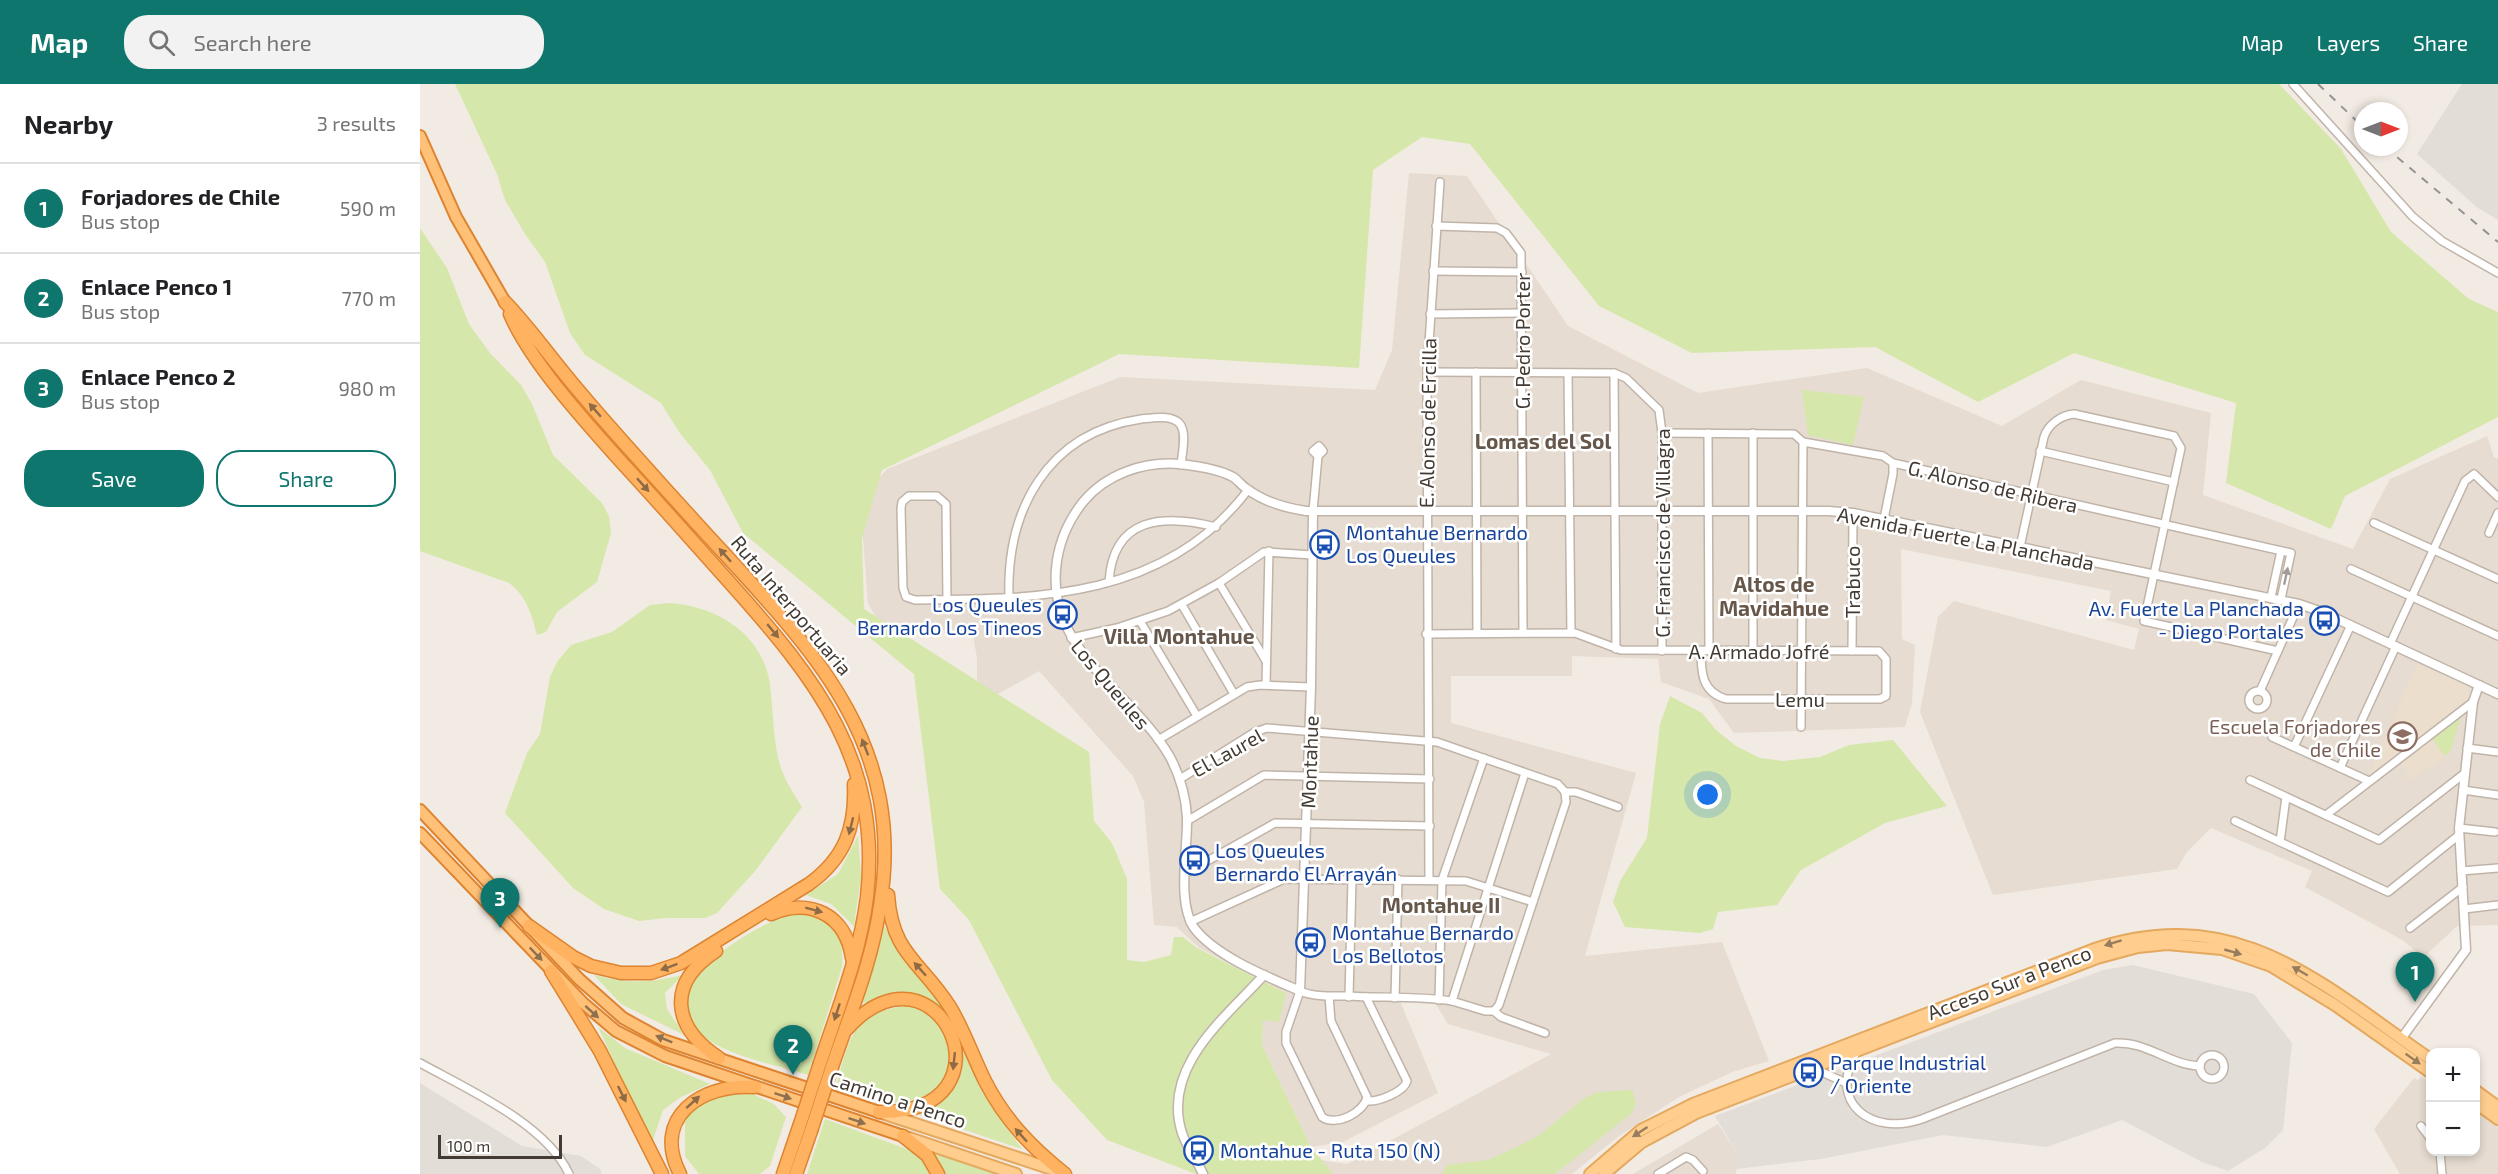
<!DOCTYPE html>
<html lang="en">
<head>
<meta charset="utf-8">
<style>
	body { margin:0; font-family:"Exo 2",sans-serif; background:#f2f2f2; color:#202124 }
	.controls { position:absolute; right:18px; bottom:18px; display:grid; overflow:hidden; border-radius:12px; box-shadow:0 3px 9px #0003 }
	.controls button { width:54px; height:54px; display:grid; place-items:center; padding:0; border:0; border-bottom:2px solid #e0e0e0; background:#fff; color:#202124; font:30px sans-serif }
	.compass { position:absolute; left:1934px; top:18px; width:54px; height:54px; border-radius:50%; background:#fff; box-shadow:0 3px 9px #0003; rotate:90deg }
	.scale { position:absolute; left:18px; bottom:15px; width:124px; box-sizing:border-box; padding-left:6px; border:3px solid #433b33; border-top:0; font-size:16px; line-height:21px; white-space:nowrap; color:#433b33; -webkit-text-stroke:4px #fff; paint-order:stroke }
	.you { position:absolute; left:1288px; top:711px; width:21px; height:21px; margin:-15px; border:4px solid #fff; border-radius:50%; background:#1a73e8; box-shadow:0 0 0 9px #1a73e833 }
	.badge { display:grid; place-items:center; width:39px; height:39px; border-radius:50%; background:#0f766e; color:#fff; font-size:20px; font-weight:700 }
	.pin { position:absolute; translate:-50% -50px; filter:drop-shadow(0 2px 3px #0008) }
	.pin::after { content:''; position:absolute; top:32px; width:21px; height:18px; background:inherit; clip-path:polygon(0 0,100% 0,50% 100%) }
	.list { margin:0; padding:0; list-style:none }
	h2 { display:flex; justify-content:space-between; align-items:center; height:78px; margin:0; padding:0 24px; font-size:26px }
	h2 small { font-size:20px; font-weight:400; color:#757577 }
	.list li { display:grid; grid-template-columns:39px 1fr auto; gap:18px; align-items:center; box-sizing:border-box; height:90px; padding:0 24px; border-top:2px solid #e0e0e0 }
	.list b { display:block; font-size:22px; white-space:nowrap }
	.list p { margin:0; font-size:20px; white-space:nowrap; color:#757577 }
	.list em { font-size:20px; font-style:normal; color:#757577 }
	.actions { display:flex; gap:12px; padding:18px 24px }
	.actions a { flex:1; padding:14px 0; border:2px solid #0f766e; border-radius:24px; text-align:center; font-size:21px; color:#0f766e }
	.actions .main { background:#0f766e; color:#fff }
	.icon { flex:none; width:33px; height:33px; fill:none; stroke:currentColor; stroke-width:2; stroke-linecap:round; stroke-linejoin:round }
	.map { position:relative; flex:none; width:2078px; height:1090px; overflow:hidden }
	header { display:flex; align-items:center; gap:36px; box-sizing:border-box; height:84px; padding:0 30px; background:#0f766e; color:#fff }
	header strong { font-size:28px }
	nav { display:flex; gap:33px; margin-inline-start:auto; font-size:21px }
	.search { width:420px; height:54px; background:#f2f2f2; display:flex; align-items:center; gap:15px; box-sizing:border-box; padding:0 21px; border-radius:24px; color:#757577; font-size:22px }
	main { display:flex }
	aside { flex:1; background:#fff }
	.map>svg:first-child { display:block }
</style>
</head>
<body>
<header>
<strong>Map</strong>
<div class="search"><svg class="icon" aria-label="search" viewBox="0 0 24 24"><circle cx="10" cy="10" r="6"/><path d="M15 15l6 6"/></svg>Search here</div>
<nav><a>Map</a><a>Layers</a><a>Share</a></nav>
</header>
<main>
<aside>
<h2>Nearby<small>3 results</small></h2>
<ul class="list">
<li><span class="badge">1</span><div><b>Forjadores de Chile</b><p>Bus stop</p></div><em>590 m</em></li>
<li><span class="badge">2</span><div><b>Enlace Penco 1</b><p>Bus stop</p></div><em>770 m</em></li>
<li><span class="badge">3</span><div><b>Enlace Penco 2</b><p>Bus stop</p></div><em>980 m</em></li>
</ul>
<div class="actions"><a class="main">Save</a><a>Share</a></div>
</aside>
<div class="map">
<svg width="2078" height="1090" viewBox="0 0 2078 1090">
	<rect width="100%" height="100%" fill="#f2ebe3"/>
	<g fill="#e6dcd1">
		<polygon points="989,89 1047,92 1148,242 1278,309 1447,284 1582,342 1661,296 1791,329 1783,411 1933,465 1970,395 2067,352 2074,373 2078,375 2078,841 2037,842 2003,874 1984,857 1885,803 1892,787 1791,744 1766,769 1757,785 1573,811 1500,628 1518,533 1534,517 1714,566 1719,545 1686,536 1691,507 1481,465 1482,555 1495,561 1492,619 1485,643 1314,649 1289,615 1241,598 1238,575 1152,572 1152,592 1031,592 1031,639 1216,689 1165,872 1302,858 1349,977 1312,988 1259,1013 1199,1052 1152,1090 838,1090 844,1068 927,1080 1131,970 1028,940 1015,919 980,917 1018,1009 923,1058 891,1063 842,961 843,936 866,909 779,864 757,843 734,841 724,718 713,692 619,587 569,615 557,612 557,574 552,546 463,546 448,519 440,415 467,385 700,293 955,306 972,266"/>
		<polygon points="2001,993 2010,997 2010,1068 2056,1068 2056,1017 2078,1027 2078,1090 1980,1090 1954,1045 1994,994 1998,996"/>
		<polygon points="1298,1040 1318,1071 1316,1090 1213,1090"/>
	</g>
	<g fill="#e3ddd8">
		<polygon points="2042,0 2078,0 2078,136 2058,124 1997,70"/>
		<polygon points="1713,881 1834,910 1872,959 1863,1046 1845,1064 1808,1087 1782,1078 1702,1036 1627,1063 1523,1051 1401,1075 1316,1085 1318,1071 1295,1032 1683,886"/>
		<polygon points="0,999 102,1062 161,1072 180,1085 182,1090 0,1090"/>
	</g>
	<g fill="#ebdecc">
		<polygon points="1997,580 2048,602 2049,614 1948,693"/>
		<polygon points="2012,654 2025,672 1992,696 1979,678"/>
	</g>
	<g fill="#d5e7aa">
		<polygon points="35,0 1859,0 1921,65 1971,148 2049,215 2078,228 2078,333 1925,412 1911,445 1806,399 1816,319 1654,269 1558,318 1455,263 1272,269 1179,222 1050,60 1002,53 953,86 939,284 699,270 462,386 442,454 444,525 669,668 674,737 692,759 707,795 707,876 724,878 751,871 754,853 763,853 777,864 866,909 859,938 843,936 842,961 891,1063 913,1090 776,1090 687,1056 632,996 549,836 520,805 494,590 323,449 290,386 259,348 241,319 165,271 150,249 125,178 105,150 85,116 77,90"/>
		<path d="M 0,144 L 27,184 L 49,240 L 70,269 L 101,301 L 112,320 L 133,371 L 182,419 L 189,432 L 191,449 L 177,498 L 137,528 L 126,548 L 117,551 C 112,531 106,511 89,499 L 0,467 Z"/>
		<polygon points="1382,306 1444,313 1433,361 1388,351"/>
		<path d="M 249,519 C 297,522 343,550 350,601 C 353,625 353,650 358,674 C 362,692 372,707 382,723 L 336,786 L 297,829 L 285,834 L 246,834 L 219,837 L 184,825 L 153,804 L 85,729 L 107,669 L 120,650 L 130,593 L 137,578 L 151,561 L 192,548 L 230,521 Z"/>
		<polygon points="1250,612 1282,629 1296,646 1316,662 1340,674 1363,677 1400,673 1429,661 1473,656 1527,722 1465,739 1381,786 1357,821 1298,828 1293,845 1280,849 1205,843 1193,818 1200,797 1227,754 1240,640"/>
		<polygon points="2038,632 2040,636 2031,666 2025,672 2012,654"/>
		<polygon points="438,752 441,792 434,842 411,820 386,811 418,790"/>
		<path d="M 373,829 C 409,830 425,846 422,883 L 388,991 C 357,981 306,972 282,951 C 225,902 335,841 373,829 Z"/>
		<path d="M 463,840 C 483,872 508,899 528,931 C 510,915 490,904 465,910 C 457,913 450,918 443,919 Z"/>
		<path d="M 174,891 C 210,900 227,899 263,891 L 245,909 L 247,925 L 264,951 L 201,920 Z"/>
		<path d="M 487,922 C 547,932 541,1019 479,1019 C 459,1019 436,1006 417,1000 C 429,953 433,928 487,922 Z"/>
		<polygon points="178,943 205,964 290,1000 261,1013 243,1026 232,1059"/>
		<path d="M 542,958 L 580,1035 L 602,1065 L 497,1030 C 529,1017 542,992 542,958 Z"/>
		<polygon points="1212,1006 1216,1019 1212,1029 1135,1090 1022,1090 1027,1081 1068,1076 1097,1063 1121,1050 1163,1015 1178,1008"/>
		<polygon points="330,1009 354,1020 366,1033 350,1082 340,1090 279,1090 265,1072 265,1034 288,1013"/>
		<polygon points="405,1035 492,1067 503,1074 514,1090 387,1090"/>
		<polygon points="511,1068 576,1090 524,1090"/>
	</g>
	<g fill="none" stroke-linecap="round" stroke-linejoin="round">
		<defs>
			<g id="minor">
				<polyline points="1873,0 1993,133 2022,157 2078,189"/>
				<polyline points="1016,142 1077,144 1086,149 1101,169 1103,549"/>
				<polyline points="1013,187 1102,188"/>
				<polyline points="1010,230 1102,229"/>
				<polyline points="1007,288 1194,289 1206,294 1239,326 1242,349 1242,567"/>
				<polyline points="1056,288 1057,549"/>
				<polyline points="1148,289 1151,549"/>
				<polyline points="1194,289 1196,565"/>
				<polyline points="1242,349 1374,350 1383,358 1463,372 1473,379 1871,469 1861,515"/>
				<polyline points="1288,349 1289,567"/>
				<polyline points="1620,367 1754,398"/>
				<polyline points="893,427 898,372 903,367 899,362 893,367 898,372"/>
				<polyline points="1464,435 1473,390 1473,379"/>
				<polyline points="1954,439 2078,495"/>
				<polyline points="2069,449 2078,429"/>
				<path d="M 1600,463 L 1624,353 C 1628,340 1642,331 1654,330 L 1754,352 L 1761,364 L 1724,537 L 1858,567"/>
				<polyline points="1931,485 2078,552"/>
				<path d="M 689,498 C 693,432 744,430 796,443"/>
				<polyline points="799,499 846,577"/>
				<polyline points="1851,513 1861,467"/>
				<path d="M 589,515 C 586,427 626,349 721,335 C 731,334 752,330 760,340 C 767,349 762,370 761,381"/>
				<path d="M 527,516 L 526,420 L 517,412 L 489,412 L 482,418 L 481,424 L 483,504 L 486,513 L 495,516 C 619,515 745,515 828,406"/>
				<polyline points="762,521 814,610"/>
				<polyline points="720,537 777,632"/>
				<path d="M 1006,550 L 1155,549 L 1201,566 L 1459,567 L 1466,575 L 1466,612 L 1460,615 L 1306,615 C 1282,608 1281,589 1281,567"/>
				<polyline points="651,554 697,544 748,527 799,499 844,468 893,471"/>
				<polyline points="1970,560 2045,397 2054,390 2078,413"/>
				<polyline points="1432,567 1433,429"/>
				<polyline points="1333,568 1333,349"/>
				<polyline points="846,601 849,467"/>
				<polyline points="1840,607 1879,520"/>
				<circle cx="1838" cy="616" r="9"/>
				<polyline points="1381,643 1383,358"/>
				<polyline points="1852,653 1949,697"/>
				<polyline points="738,656 827,603 840,601 891,603"/>
				<polyline points="1874,663 1931,541"/>
				<polyline points="2047,664 2078,668"/>
				<polyline points="1920,684 1976,562"/>
				<polyline points="760,695 835,648 847,644 1017,658 1138,700 1145,708"/>
				<polyline points="1830,696 1959,756 2045,689"/>
				<polyline points="2043,706 2078,711"/>
				<polyline points="1145,708 1156,708 1198,723"/>
				<polyline points="1906,731 2053,618"/>
				<polyline points="767,737 844,691 1010,695"/>
				<polyline points="1815,737 1968,808 2039,751"/>
				<polyline points="2039,744 2075,748"/>
				<polyline points="1860,758 1866,713"/>
				<polyline points="2041,787 2078,784"/>
				<polyline points="766,789 855,739 1010,742"/>
				<polyline points="1009,796 1007,288 1020,98"/>
				<polyline points="2044,825 2078,821"/>
				<polyline points="770,838 864,795 1046,797 1113,818"/>
				<polyline points="1990,844 2043,803"/>
				<path d="M 909,912 L 911,937 L 947,1013 C 944,1029 915,1043 902,1033 L 866,959 L 866,948 L 880,907 C 894,913 910,912 926,912 C 961,914 998,912 1032,917 L 1065,927 L 1074,927 L 1081,933 L 1125,949"/>
				<polyline points="929,913 932,795"/>
				<path d="M 946,913 L 987,997 C 984,1008 958,1018 947,1017"/>
				<polyline points="975,914 978,795"/>
				<polyline points="1019,916 1022,796 1064,674"/>
				<polyline points="1032,917 1105,689"/>
				<polyline points="1074,927 1079,921 1146,718 1145,708"/>
				<path d="M 1437,967 C 1406,1018 1451,1053 1502,1035 L 1695,959 C 1726,957 1750,981 1780,982"/>
				<circle cx="1792" cy="983" r="12"/>
				<path d="M 0,979 C 47,1005 126,1040 149,1090"/>
				<polyline points="1393,984 1426,999"/>
				<polyline points="2001,1042 2010,1054"/>
				<polyline points="2020,1068 2022,1090"/>
				<polyline points="1238,1090 1266,1073 1273,1076 1283,1087"/>
			</g>
			<g id="tertiary">
				<path d="M 893,427 L 891,603 L 880,907 C 848,893 797,873 775,845 C 756,820 768,764 767,734 C 766,713 760,692 750,673 C 713,608 629,569 636,485 C 638,461 648,437 663,418 C 686,390 724,377 760,380 C 777,382 799,385 813,393 C 818,396 822,402 827,405 C 843,417 866,424 886,427 L 1409,427 L 1433,429 L 1879,520 L 1902,528 L 2078,610"/>
				<polyline points="1981,955 2046,866 2039,744 2053,618 2059,601"/>
				<path d="M 783,1090 C 777,1076 767,1064 762,1049 C 741,983 805,934 844,891"/>
			</g>
			<g id="primary">
				<polyline points="2056,1007 2078,1023"/>
				<polyline points="2056,1019 2078,1035"/>
				<polyline points="459,1028 641,1088"/>
				<polyline points="489,1054 596,1090"/>
				<path d="M 1170,1090 L 1221,1046 L 1273,1020 L 1672,866 C 1816,817 1899,898 2010,975"/>
				<polyline points="1184,1090 1222,1058 1276,1029 1677,874 1718,863 1747,860 1802,865 1851,882 1915,921 2010,988"/>
			</g>
			<g id="trunk">
				<polyline points="0,52 36,133 85,218"/>
				<polyline points="0,726 159,895 203,934 243,956 459,1028"/>
				<polyline points="0,749 163,919 196,947 245,972 483,1052"/>
			</g>
			<g id="motorway">
				<path d="M 85,218 C 111,245 133,277 158,306 C 194,349 232,390 269,431 C 376,550 489,646 460,822 C 452,878 430,930 412,983"/>
				<path d="M 90,230 C 111,279 169,342 205,382 C 241,421 276,461 311,500 C 396,595 462,677 447,813 C 440,870 418,925 400,979"/>
				<path d="M 468,811 C 472,871 501,877 530,923 C 544,946 553,973 565,997 C 585,1036 611,1063 645,1090"/>
				<path d="M 351,830 C 390,813 426,831 432,874"/>
				<path d="M 109,842 L 153,873 L 171,882 L 201,889 L 231,889 L 261,879 L 389,800 C 425,774 436,743 434,700"/>
				<path d="M 296,867 C 247,899 251,942 299,974"/>
				<polyline points="131,887 180,967 242,1090"/>
				<path d="M 427,945 C 518,844 602,1030 459,1028"/>
				<polyline points="483,1052 507,1071 518,1090"/>
				<path d="M 260,1090 C 231,1033 282,999 335,1003"/>
				<polyline points="363,1090 379,1043"/>
				<polyline points="376,1090 391,1047"/>
			</g>
		</defs>
		<use href="#minor" stroke="#c0b4a9" stroke-width="10"/>
		<use href="#tertiary" stroke="#c0b4a9" stroke-width="11"/>
		<use href="#primary" stroke="#e4a85e" stroke-width="14"/>
		<use href="#trunk" stroke="#de8430" stroke-width="14"/>
		<use href="#motorway" stroke="#de8430" stroke-width="15"/>
		<use href="#minor" stroke="#fff" stroke-width="7"/>
		<use href="#tertiary" stroke="#fff" stroke-width="8"/>
		<use href="#primary" stroke="#ffce8f" stroke-width="10"/>
		<use href="#trunk" stroke="#ffc078" stroke-width="10"/>
		<use href="#motorway" stroke="#ffb361" stroke-width="12"/>
		<g stroke="#939393" stroke-width="2" stroke-dasharray="8 8" stroke-linecap="butt">
			<polyline points="1898,0 1943,43"/>
			<polyline points="1965,63 2078,158"/>
		</g>
		<defs>
			<g id="motorway-bridge">
				<polyline points="379,1043 400,979"/>
				<polyline points="391,1047 412,983"/>
			</g>
		</defs>
		<use href="#motorway-bridge" stroke="#de8430" stroke-width="15" stroke-linecap="butt"/>
		<use href="#motorway-bridge" stroke="#ffb361" stroke-width="12"/>
	</g>
	<defs><path id="oneway-solid" d="M-6-.8H1V-3.2L6.5 0L1 3.2V.8H-6Z" transform="scale(1.5)"/></defs>
	<g fill="#8e6b45">
		<use href="#oneway-solid" transform="translate(175 326) rotate(-131)"/>
		<use href="#oneway-solid" transform="translate(223 401) rotate(48)"/>
		<use href="#oneway-solid" transform="translate(305 471) rotate(-132)"/>
		<use href="#oneway-solid" transform="translate(353 547) rotate(50)"/>
		<use href="#oneway-solid" transform="translate(445 663) rotate(-111)"/>
		<use href="#oneway-solid" transform="translate(431 742) rotate(104)"/>
		<use href="#oneway-solid" transform="translate(394 826) rotate(15)"/>
		<use href="#oneway-solid" transform="translate(249 883) rotate(160)"/>
		<use href="#oneway-solid" transform="translate(500 885) rotate(-132)"/>
		<use href="#oneway-solid" transform="translate(417 928) rotate(108)"/>
		<use href="#oneway-solid" transform="translate(534 977) rotate(96)"/>
		<use href="#oneway-solid" transform="translate(202 1010) rotate(63)"/>
		<use href="#oneway-solid" transform="translate(273 1018) rotate(-42)"/>
		<use href="#oneway-solid" transform="translate(601 1051) rotate(-132)"/>
	</g>
	<use fill="#a19d99" href="#oneway-solid" transform="translate(1866 492) rotate(-78)"/>
	<g fill="#987d5c">
		<use href="#oneway-solid" transform="translate(1693 859) rotate(163)"/>
		<use href="#oneway-solid" transform="translate(1813 868) rotate(16)"/>
		<use href="#oneway-solid" transform="translate(1880 887) rotate(-150)"/>
		<use href="#oneway-solid" transform="translate(1993 975) rotate(35)"/>
		<use href="#oneway-solid" transform="translate(1220 1048) rotate(147)"/>
	</g>
	<g fill="#8e704f">
		<use href="#oneway-solid" transform="translate(116 870) rotate(46)"/>
		<use href="#oneway-solid" transform="translate(172 928) rotate(42)"/>
		<use href="#oneway-solid" transform="translate(244 955) rotate(-158)"/>
		<use href="#oneway-solid" transform="translate(363 1012) rotate(19)"/>
		<use href="#oneway-solid" transform="translate(437 1037) rotate(19)"/>
	</g>
	<defs>
		<symbol id="bus-ring" viewBox="-11 -11 22 22"><circle r="9.5" fill="#fff" stroke="#1a4fb4" stroke-width="1.5"/><path d="M-5-6H5V4H4V6H2V4H-2V6H-4V4H-5ZM-3.5-4V0h7V-4ZM-3.5 1.2v1.5H-2V1.2ZM2 1.2v1.5H3.5V1.2Z" fill="#1a4fb4"/></symbol>
		<symbol id="school-ring" viewBox="-11 -11 22 22"><circle r="9.5" fill="#fff" stroke="#8d6e63" stroke-width="1.5"/><path d="M0-5L7-2L0 1L-7-2ZM-4 1L0 2.5L4 1V4Q0 6-4 4Z" fill="#8d6e63"/></symbol>
	</defs>
	<g fill-rule="evenodd">
		<use href="#bus-ring" x="888" y="444" width="33" height="33"/>
		<use href="#bus-ring" x="626" y="514" width="33" height="33"/>
		<use href="#bus-ring" x="1888" y="520" width="33" height="33"/>
		<use href="#school-ring" x="1966" y="636" width="33" height="33"/>
		<use href="#bus-ring" x="758" y="760" width="33" height="33"/>
		<use href="#bus-ring" x="874" y="842" width="33" height="33"/>
		<use href="#bus-ring" x="1372" y="972" width="33" height="33"/>
		<use href="#bus-ring" x="762" y="1050" width="33" height="33"/>
	</g>
	<g text-anchor="middle" dominant-baseline="central" stroke-width="5" stroke-linejoin="round" paint-order="stroke">
		<g font-size="20" fill="#433b33" stroke="#fff">
			<text transform="translate(1102 257) rotate(-90)">G. Pedro Porter</text>
			<text transform="translate(1007 339) rotate(-89)">E. Alonso de Ercilla</text>
			<text transform="translate(1573 402) rotate(13)">G. Alonso de Ribera</text>
			<text transform="translate(1242 449) rotate(-90)">G. Francisco de Villagra</text>
			<text transform="translate(1546 454) rotate(11)">Avenida Fuerte La Planchada</text>
			<text transform="translate(1432 498) rotate(-90)">Trabuco</text>
			<text transform="translate(372 521) rotate(50)">Ruta Interportuaria</text>
			<text x="1339" y="567">A. Armado Jofré</text>
			<text transform="translate(691 600) rotate(50)">Los Queules</text>
			<text x="1380" y="615">Lemu</text>
			<text transform="translate(807 668) rotate(-29)">El Laurel</text>
			<text transform="translate(889 678) rotate(-88)">Montahue</text>
			<text transform="translate(1589 898) rotate(-21)">Acceso Sur a Penco</text>
			<text transform="translate(478 1015) rotate(18)">Camino a Penco</text>
		</g>
		<g font-size="20" fill="#164399" stroke="#fff" text-anchor="start">
			<text x="926" y="448">Montahue Bernardo<tspan x="926" dy="23">Los Queules</tspan></text>
			<text x="622" y="520" text-anchor="end">Los Queules<tspan x="622" dy="23">Bernardo Los Tineos</tspan></text>
			<text x="1884" y="524" text-anchor="end">Av. Fuerte La Planchada<tspan x="1884" dy="23">- Diego Portales</tspan></text>
			<text x="795" y="766">Los Queules<tspan x="795" dy="23">Bernardo El Arrayán</tspan></text>
			<text x="912" y="848">Montahue Bernardo<tspan x="912" dy="23">Los Bellotos</tspan></text>
			<text x="1410" y="978">Parque Industrial<tspan x="1410" dy="23">/ Oriente</tspan></text>
			<text x="800" y="1066">Montahue - Ruta 150 (N)</text>
		</g>
		<g font-size="20" fill="#785e54" stroke="#fff" text-anchor="end">
			<text x="1961" y="642">Escuela Forjadores<tspan x="1961" dy="23">de Chile</tspan></text>
		</g>
		<g font-size="21" font-weight="bold" fill="#66574a" stroke="#fff">
			<text x="1123" y="356">Lomas del Sol</text>
			<text x="1354" y="499">Altos de<tspan x="1354" dy="24">Mavidahue</tspan></text>
			<text x="759" y="551">Villa Montahue</text>
			<text x="1021" y="820">Montahue II</text>
		</g>
	</g>
</svg>
<div class="controls">
<button>+</button>
<button>−</button>
</div>
<svg class="compass" viewBox="-18 -18 36 36"><path d="M0-13l5 13h-10z" fill="#e53935"/><path d="M0 13l5-13h-10z" fill="#757577"/></svg>
<div class="scale">100 m</div>
<div class="you"></div>
<div class="pin badge" style="left:1995px;top:918px">1</div>
<div class="pin badge" style="left:373px;top:991px">2</div>
<div class="pin badge" style="left:80px;top:844px">3</div>
</div>
</main>
</body>
</html>
